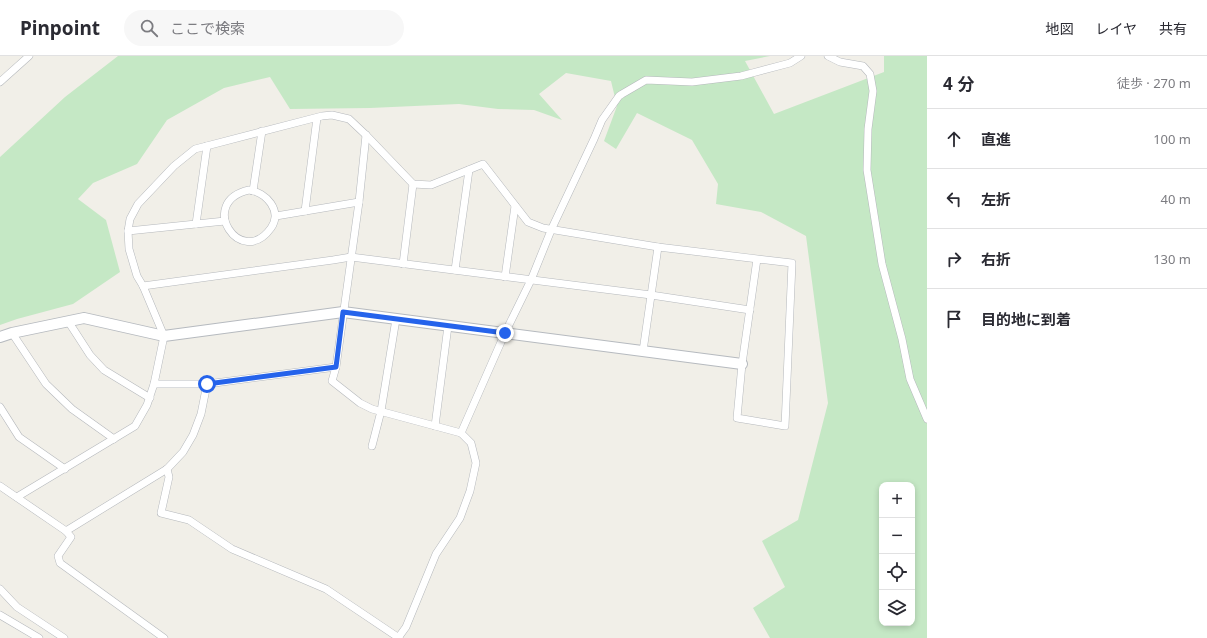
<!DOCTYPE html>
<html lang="ja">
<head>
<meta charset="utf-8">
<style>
	body { margin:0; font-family:"Noto Sans","Noto Sans JP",sans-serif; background:#f7f7f7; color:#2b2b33 }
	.controls { position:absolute; right:12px; bottom:12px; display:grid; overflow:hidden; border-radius:8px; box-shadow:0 2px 6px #0003 }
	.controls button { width:36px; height:36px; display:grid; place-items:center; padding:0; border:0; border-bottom:1px solid #e1e1e2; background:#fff; color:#2b2b33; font:20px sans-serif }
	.stop { position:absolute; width:12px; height:12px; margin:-9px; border:3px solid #2563eb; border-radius:50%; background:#fff }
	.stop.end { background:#2563eb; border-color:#fff; box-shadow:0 1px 4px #0008 }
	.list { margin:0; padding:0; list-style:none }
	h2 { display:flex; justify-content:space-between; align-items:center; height:52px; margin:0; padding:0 16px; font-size:17px }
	h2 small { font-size:13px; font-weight:400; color:#7c7c81 }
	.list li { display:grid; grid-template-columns:26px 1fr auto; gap:12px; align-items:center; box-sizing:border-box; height:60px; padding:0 16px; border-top:1px solid #e1e1e2 }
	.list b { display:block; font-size:15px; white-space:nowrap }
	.list em { font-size:13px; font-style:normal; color:#7c7c81 }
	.icon { flex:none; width:22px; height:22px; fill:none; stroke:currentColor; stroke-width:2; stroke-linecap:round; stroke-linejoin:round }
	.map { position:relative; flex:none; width:927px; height:582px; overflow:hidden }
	header { display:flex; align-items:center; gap:24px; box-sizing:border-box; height:56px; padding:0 20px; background:#fff; border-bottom:1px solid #e1e1e2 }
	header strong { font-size:19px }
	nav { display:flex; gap:22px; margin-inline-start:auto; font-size:14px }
	.search { width:280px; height:36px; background:#f7f7f7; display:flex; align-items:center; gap:10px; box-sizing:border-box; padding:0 14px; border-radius:22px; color:#7c7c81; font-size:15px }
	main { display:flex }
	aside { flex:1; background:#fff }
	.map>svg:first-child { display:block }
</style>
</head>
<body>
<header>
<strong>Pinpoint</strong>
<div class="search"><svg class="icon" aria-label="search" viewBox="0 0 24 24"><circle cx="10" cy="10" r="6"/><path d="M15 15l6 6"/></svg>ここで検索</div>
<nav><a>地図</a><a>レイヤ</a><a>共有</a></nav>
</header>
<main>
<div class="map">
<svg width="927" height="582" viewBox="0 0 927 582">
	<rect width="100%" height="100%" fill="#f1efe8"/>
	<path fill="#c5e8c5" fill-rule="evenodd" d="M 118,0 L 770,0 L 745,5 L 774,58 L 884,16 L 884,0 L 927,0 L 927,582 L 770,582 L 753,552 L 785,531 L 762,485 L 798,464 L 828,347 L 806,180 L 761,156 L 716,148 L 718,128 L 692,84 L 637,57 L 616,93 L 604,85 L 617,50 L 611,25 L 566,17 L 539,38 L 562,64 L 534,54 L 498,53 L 459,48 L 370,52 L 290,53 L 270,21 L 224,32 L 167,64 L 137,108 L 93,127 L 78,143 L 106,164 L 120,216 L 73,248 L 17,263 L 0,269 L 0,101 L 65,41 ZM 882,429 L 912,429 L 912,567 L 882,567 Z"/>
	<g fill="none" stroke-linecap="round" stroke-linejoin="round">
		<defs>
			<g id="street">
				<polyline points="828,0 840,6 863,10 870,18 873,35 868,73 867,114 882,208 902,283 910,323 927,363"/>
				<polyline points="0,26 29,0"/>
				<polyline points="366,79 359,146 336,311 332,325 360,347 372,353 461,377 505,277 531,224 552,172 594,83 602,64 619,40 622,38 646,24 692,26 741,20 790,7 801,0"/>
				<path d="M 249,134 C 266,136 283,155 271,172 C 241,214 196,146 249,134 Z"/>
				<polyline points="253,135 262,75"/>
				<polyline points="305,155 317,62"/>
				<polyline points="276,160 359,146"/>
				<polyline points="196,168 207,90"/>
				<polyline points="128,175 225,165"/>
				<polyline points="403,208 413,128"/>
				<polyline points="455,214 469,114"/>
				<polyline points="505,221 515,150"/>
				<polyline points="143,230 333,204 351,201 651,239 750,254"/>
				<polyline points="68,265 90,299 104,314 150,342"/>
				<polyline points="12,277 46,328 72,353 114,383"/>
				<polyline points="643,295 658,191"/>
				<polyline points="154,328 207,328 336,311"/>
				<polyline points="0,351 19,381 65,413"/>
				<polyline points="435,370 448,270"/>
				<polyline points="372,390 381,355 396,263"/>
				<polyline points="167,413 169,421 161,457 189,464 232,493 326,533 399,582"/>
				<polyline points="0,430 66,475 167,413 183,396 193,379 201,358 207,328"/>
				<polyline points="17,441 135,370 147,349 154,328 164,280 143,230 137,220 129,193 128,175 130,163 138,148 174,110 195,93 322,60 332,59 349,63 366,79 413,128 431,129 483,108 528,166 543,172 658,191 792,207 785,370 737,362 742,308 757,203"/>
				<polyline points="66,475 71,481 58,500 60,507 164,582"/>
				<polyline points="0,533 17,551 64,582"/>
				<polyline points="0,559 39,582"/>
				<polyline points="398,582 406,571 436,498 460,462 470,435 476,407 471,387 461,377"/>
			</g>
			<polyline id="secondary" points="0,281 12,277 84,262 164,280 343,256 742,308"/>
		</defs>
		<use href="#street" stroke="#b5b8bc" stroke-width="8"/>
		<use href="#secondary" stroke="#b6babf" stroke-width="12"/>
		<use href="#street" stroke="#fff" stroke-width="7"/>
		<use href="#secondary" stroke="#fff" stroke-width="10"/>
	</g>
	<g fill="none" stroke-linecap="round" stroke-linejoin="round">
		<polyline stroke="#2563eb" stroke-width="5" points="207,328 336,311 343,256 505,277"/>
	</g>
</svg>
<div class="controls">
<button>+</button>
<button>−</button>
<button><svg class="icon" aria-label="locate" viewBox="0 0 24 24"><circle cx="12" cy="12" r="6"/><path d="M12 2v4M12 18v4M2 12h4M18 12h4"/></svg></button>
<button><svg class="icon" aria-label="layers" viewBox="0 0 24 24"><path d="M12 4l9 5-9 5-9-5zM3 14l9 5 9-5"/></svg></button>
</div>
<div class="stop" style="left:207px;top:328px"></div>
<div class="stop end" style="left:505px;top:277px"></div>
</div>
<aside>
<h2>4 分<small>徒歩 · 270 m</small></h2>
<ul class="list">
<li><svg class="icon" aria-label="ahead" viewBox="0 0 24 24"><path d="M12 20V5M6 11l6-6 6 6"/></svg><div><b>直進</b></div><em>100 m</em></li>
<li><svg class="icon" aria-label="left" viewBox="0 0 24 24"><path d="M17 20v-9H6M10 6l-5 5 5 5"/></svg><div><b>左折</b></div><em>40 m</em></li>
<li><svg class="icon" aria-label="right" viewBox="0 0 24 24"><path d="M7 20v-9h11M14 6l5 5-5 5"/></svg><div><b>右折</b></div><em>130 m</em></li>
<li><svg class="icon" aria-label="arrive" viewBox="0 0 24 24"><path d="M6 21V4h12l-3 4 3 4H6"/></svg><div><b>目的地に到着</b></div></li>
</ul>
</aside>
</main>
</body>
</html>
